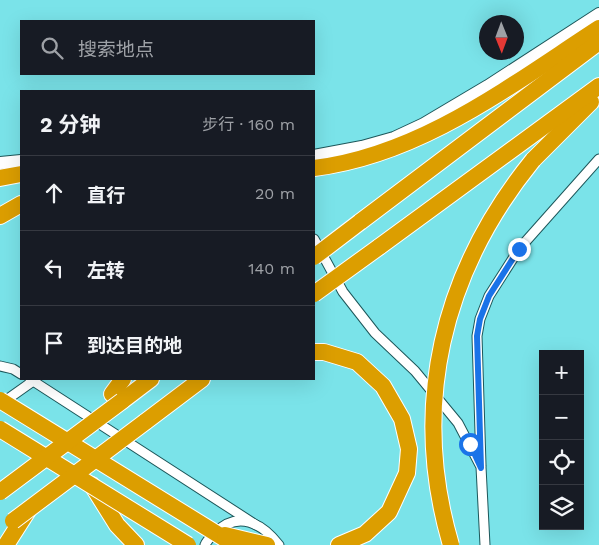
<!DOCTYPE html>
<html lang="zh">
<head>
<meta charset="utf-8">
<style>
	body { margin:0; font-family:"Work Sans","Noto Sans SC",sans-serif; background:#20242c; color:#f1f3f6 }
	.controls { position:absolute; right:15px; bottom:15px; display:grid; overflow:hidden; border-radius:0px; box-shadow:0 5px 20px #0002 }
	.controls button { width:45px; height:45px; display:grid; place-items:center; padding:0; border:0; border-bottom:1px solid #363941; background:#171b24; color:#f1f3f6; font:25px sans-serif }
	.compass { position:absolute; left:479px; top:15px; width:45px; height:45px; border-radius:50%; background:#171b24; box-shadow:0 5px 20px #0002; rotate:179deg }
	.stop { position:absolute; width:15px; height:15px; margin:-11px; border:4px solid #1a73e8; border-radius:50%; background:#fff }
	.stop.end { background:#1a73e8; border-color:#fff; box-shadow:0 1px 5px #0008 }
	.list { margin:0; padding:0; list-style:none }
	h2 { display:flex; justify-content:space-between; align-items:center; height:65px; margin:0; padding:0 20px; font-size:21px }
	h2 small { font-size:16px; font-weight:400; color:#9ea1a6 }
	.list li { display:grid; grid-template-columns:32px 1fr auto; gap:15px; align-items:center; box-sizing:border-box; height:75px; padding:0 20px; border-top:1px solid #363941 }
	.list b { display:block; font-size:19px; white-space:nowrap }
	.list em { font-size:16px; font-style:normal; color:#9ea1a6 }
	.icon { flex:none; width:28px; height:28px; fill:none; stroke:currentColor; stroke-width:2; stroke-linecap:round; stroke-linejoin:round }
	.map { position:relative; flex:none; width:599px; height:545px; overflow:hidden }
	.search { position:absolute; background:#171b24; box-shadow:0 5px 20px #0002; left:20px; top:20px; width:295px; height:55px; display:flex; align-items:center; gap:12px; box-sizing:border-box; padding:0 18px; border-radius:0px; color:#9ea1a6; font-size:19px }
	.panel { position:absolute; background:#171b24; box-shadow:0 5px 20px #0002; left:20px; top:90px; width:295px; height:290px; border-radius:0px }
	.map>svg:first-child { display:block }
</style>
</head>
<body>
<div class="map">
<svg width="599" height="545" viewBox="0 0 599 545">
	<rect width="100%" height="100%" fill="#7ae3e9"/>
	<g fill="none" stroke-linecap="round" stroke-linejoin="round">
		<defs>
			<g id="street">
				<polyline points="314,239 343,292 375,333 415,371 458,423 481,467 485,545"/>
				<polyline points="0,366 13,369 21,374"/>
				<polyline points="30,379 256,525"/>
				<polyline points="2,403 36,379"/>
				<polyline points="481,465 477,336 480,319 489,296 519,249 599,159"/>
				<path d="M 205,545 C 207,540 211,537 215,533 C 238,510 262,523 279,545"/>
			</g>
			<g id="secondary">
				<polyline points="314,156 362,147 394,138 424,124 488,86 599,14"/>
				<polyline points="0,163 21,161"/>
			</g>
			<g id="highway">
				<polyline points="533,160 591,102"/>
				<path d="M 314,168 C 421,155 511,85 599,28"/>
				<polyline points="0,178 21,174"/>
				<polyline points="0,216 21,204"/>
				<polyline points="360,222 599,42"/>
				<polyline points="379,247 599,86"/>
				<polyline points="314,352 324,352 357,362 383,386 402,419 409,449 407,473 389,512 365,534 339,545"/>
				<polyline points="112,394 123,379"/>
				<polyline points="122,401 151,379"/>
				<polyline points="145,422 202,379"/>
				<polyline points="92,485 117,525 136,545"/>
				<polyline points="6,545 29,509"/>
			</g>
		</defs>
		<use href="#street" stroke="#1d575a" stroke-width="11"/>
		<use href="#secondary" stroke="#1d575a" stroke-width="14"/>
		<use href="#highway" stroke="#fff" stroke-width="18"/>
		<use href="#street" stroke="#fff" stroke-width="9"/>
		<use href="#secondary" stroke="#fff" stroke-width="12"/>
		<use href="#highway" stroke="#dc9e00" stroke-width="16"/>
		<defs>
			<g id="highway-bridge">
				<polyline points="314,257 360,222"/>
				<polyline points="314,294 379,247"/>
				<polyline points="0,400 235,545"/>
				<polyline points="0,429 188,545"/>
				<polyline points="0,492 122,401"/>
				<polyline points="13,521 145,422"/>
				<polyline points="225,535 267,545"/>
				<path d="M 451,545 C 410,406 442,272 533,160"/>
			</g>
		</defs>
		<use href="#highway-bridge" stroke="#fff" stroke-width="18" stroke-linecap="butt"/>
		<use href="#highway-bridge" stroke="#dc9e00" stroke-width="16"/>
	</g>
	<g fill="none" stroke-linecap="round" stroke-linejoin="round">
		<polyline stroke="#1a73e8" stroke-width="6" points="470,444 481,468 477,336 480,319 489,296 519,249"/>
	</g>
</svg>
<div class="controls">
<button>+</button>
<button>−</button>
<button><svg class="icon" aria-label="locate" viewBox="0 0 24 24"><circle cx="12" cy="12" r="6"/><path d="M12 2v4M12 18v4M2 12h4M18 12h4"/></svg></button>
<button><svg class="icon" aria-label="layers" viewBox="0 0 24 24"><path d="M12 4l9 5-9 5-9-5zM3 14l9 5 9-5"/></svg></button>
</div>
<svg class="compass" viewBox="-18 -18 36 36"><path d="M0-13l5 13h-10z" fill="#e53935"/><path d="M0 13l5-13h-10z" fill="#9ea1a6"/></svg>
<div class="stop" style="left:470px;top:444px"></div>
<div class="stop end" style="left:519px;top:249px"></div>
<div class="search"><svg class="icon" aria-label="search" viewBox="0 0 24 24"><circle cx="10" cy="10" r="6"/><path d="M15 15l6 6"/></svg>搜索地点</div>
<section class="panel">
<h2>2 分钟<small>步行 · 160 m</small></h2>
<ul class="list">
<li><svg class="icon" aria-label="ahead" viewBox="0 0 24 24"><path d="M12 20V5M6 11l6-6 6 6"/></svg><div><b>直行</b></div><em>20 m</em></li>
<li><svg class="icon" aria-label="left" viewBox="0 0 24 24"><path d="M17 20v-9H6M10 6l-5 5 5 5"/></svg><div><b>左转</b></div><em>140 m</em></li>
<li><svg class="icon" aria-label="arrive" viewBox="0 0 24 24"><path d="M6 21V4h12l-3 4 3 4H6"/></svg><div><b>到达目的地</b></div></li>
</ul>
</section>
</div>
</body>
</html>
